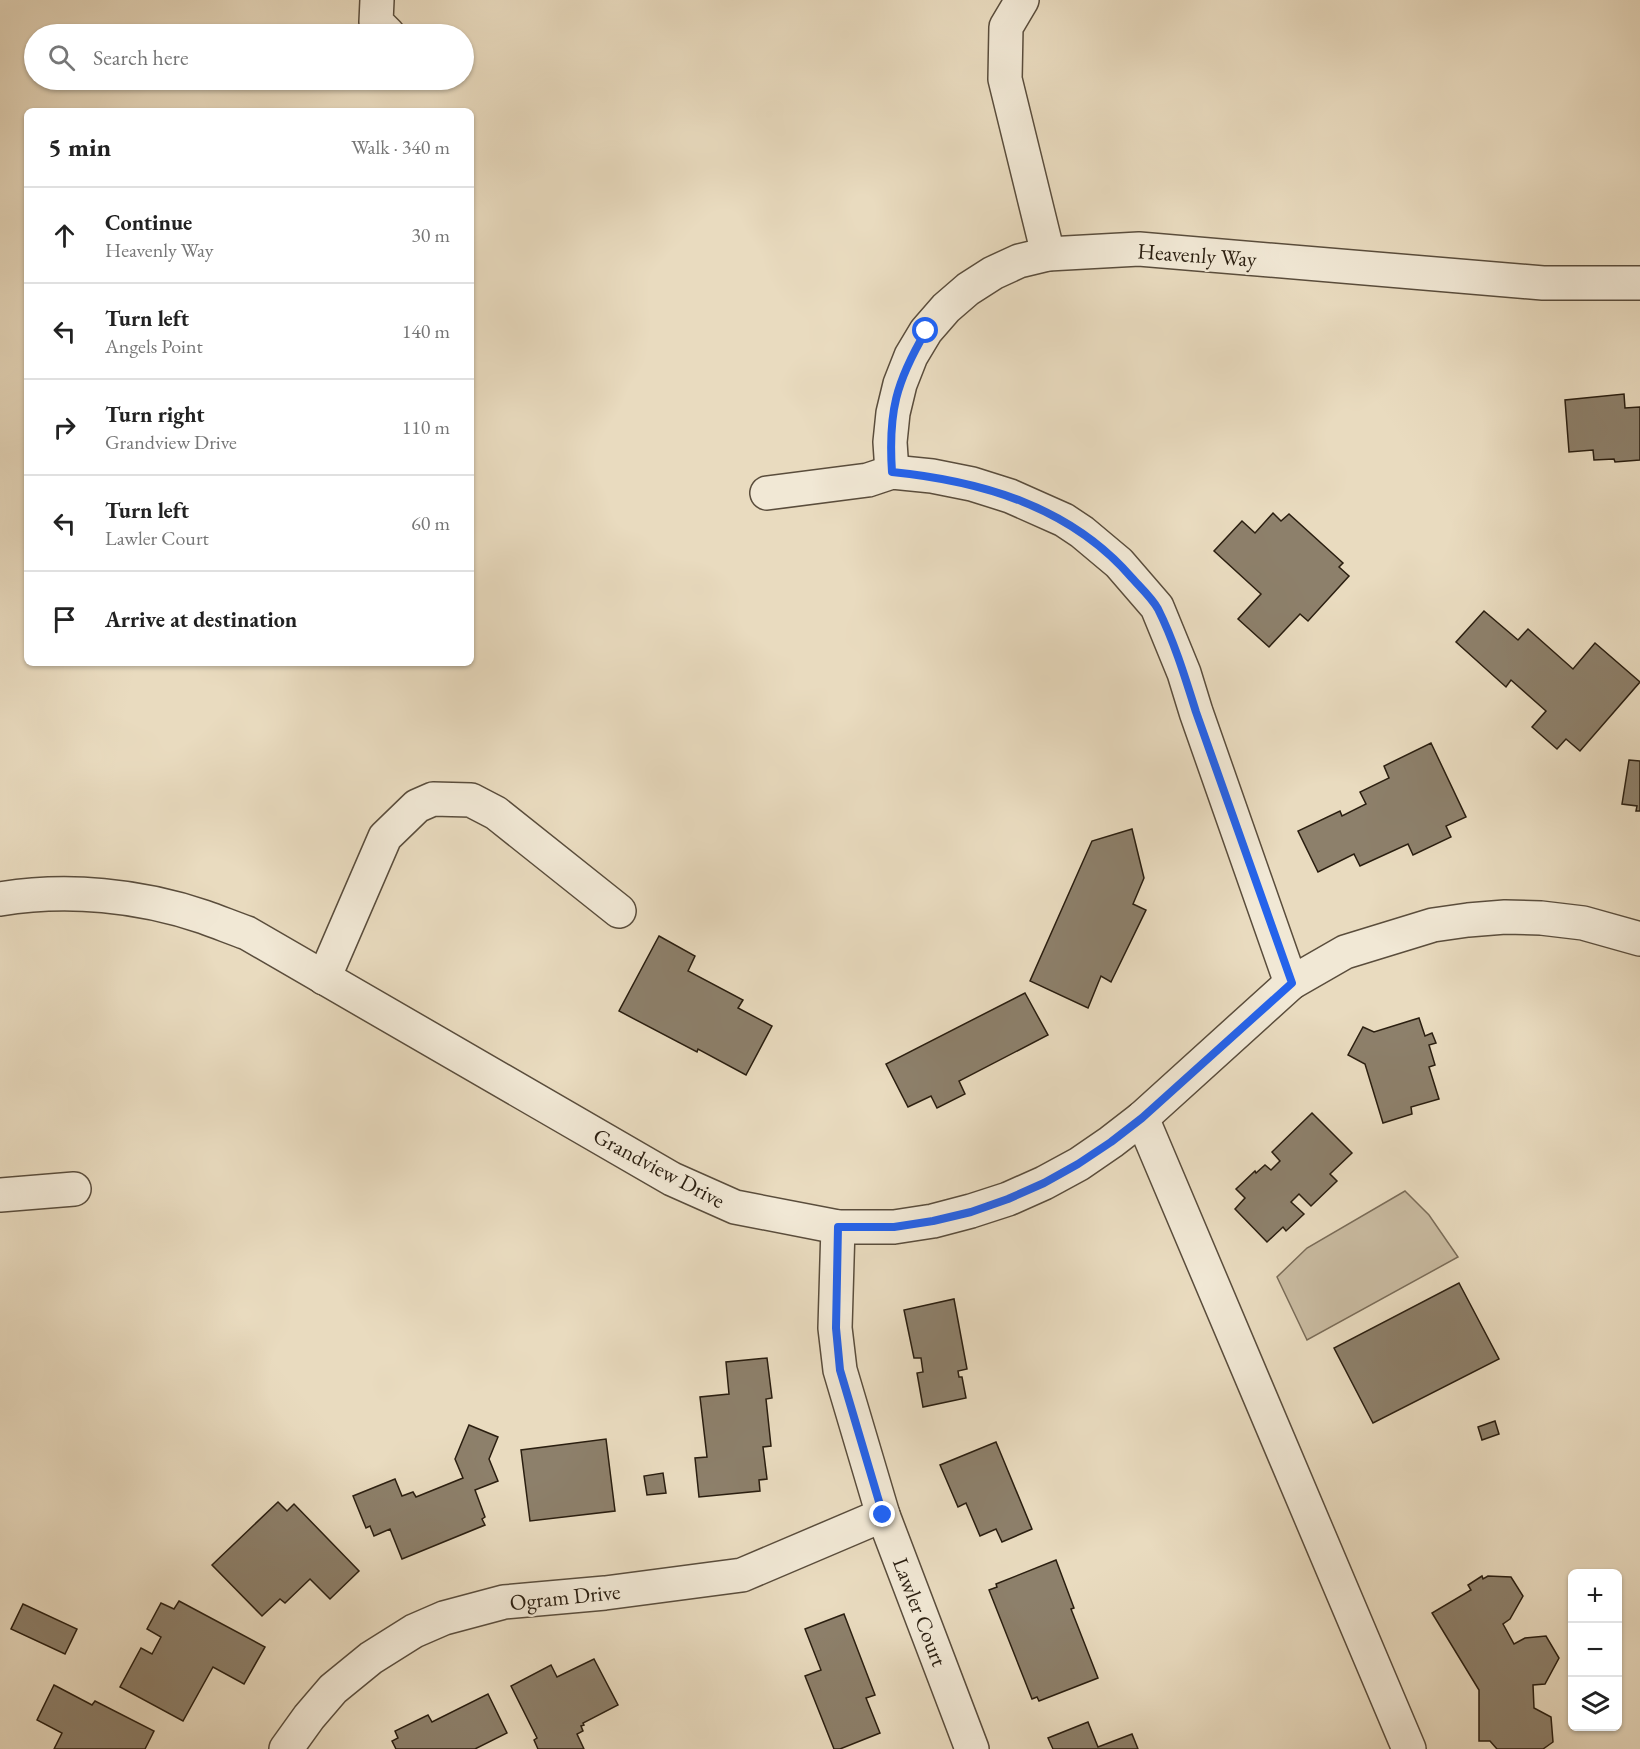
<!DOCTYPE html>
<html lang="en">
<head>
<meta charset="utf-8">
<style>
	body { margin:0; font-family:"EB Garamond",serif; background:#f6f6f6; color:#222 }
	.controls { position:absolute; right:18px; bottom:18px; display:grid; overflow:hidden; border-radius:9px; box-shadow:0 2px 4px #0004 }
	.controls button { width:54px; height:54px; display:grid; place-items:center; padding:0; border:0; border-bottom:2px solid #e0e0e0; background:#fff; color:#222; font:30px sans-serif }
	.stop { position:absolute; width:18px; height:18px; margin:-14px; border:4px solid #2563eb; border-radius:50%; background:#fff }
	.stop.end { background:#2563eb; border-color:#fff; box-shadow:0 2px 6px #0008 }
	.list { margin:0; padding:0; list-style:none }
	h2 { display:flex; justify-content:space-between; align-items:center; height:78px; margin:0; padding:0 24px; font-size:26px }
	h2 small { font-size:20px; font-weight:400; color:#767676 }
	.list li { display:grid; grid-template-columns:39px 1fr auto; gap:18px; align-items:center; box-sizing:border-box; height:96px; padding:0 24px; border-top:2px solid #e0e0e0 }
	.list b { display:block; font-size:22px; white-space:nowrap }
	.list p { margin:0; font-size:20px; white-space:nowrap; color:#767676 }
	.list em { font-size:20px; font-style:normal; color:#767676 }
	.icon { flex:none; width:33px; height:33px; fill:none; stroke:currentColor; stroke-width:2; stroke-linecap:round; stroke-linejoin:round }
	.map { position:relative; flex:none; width:1640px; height:1749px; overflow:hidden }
	.search { position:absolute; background:#fff; box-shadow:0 2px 4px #0004; left:24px; top:24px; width:450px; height:66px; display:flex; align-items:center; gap:15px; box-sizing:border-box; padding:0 21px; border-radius:33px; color:#767676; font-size:22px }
	.panel { position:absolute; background:#fff; box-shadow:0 2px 4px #0004; left:24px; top:108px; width:450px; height:558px; border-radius:9px }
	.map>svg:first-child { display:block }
</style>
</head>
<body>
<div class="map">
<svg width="1640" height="1749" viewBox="0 0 1640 1749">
	<rect width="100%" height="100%" fill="#e9dbbf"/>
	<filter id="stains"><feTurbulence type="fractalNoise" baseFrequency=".00333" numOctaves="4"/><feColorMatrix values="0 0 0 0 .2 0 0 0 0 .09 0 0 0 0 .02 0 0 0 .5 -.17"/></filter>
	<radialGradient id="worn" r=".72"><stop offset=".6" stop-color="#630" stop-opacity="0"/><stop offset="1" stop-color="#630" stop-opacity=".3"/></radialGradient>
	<polygon fill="#c9bba1" stroke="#7a6c58" stroke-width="1.5" points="1405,1191 1429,1215 1458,1257 1307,1340 1277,1277 1307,1248"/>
	<g fill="#8d806b" stroke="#2a1e10" stroke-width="1.5">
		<polygon points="1624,394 1625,408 1640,407 1640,460 1615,462 1614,459 1594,460 1593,450 1569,452 1565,400"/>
		<polygon points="1273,513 1281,521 1289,514 1343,563 1339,567 1349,576 1308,621 1300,614 1269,647 1238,619 1261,594 1214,551 1242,521 1255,533"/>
		<polygon points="1484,611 1518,640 1528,629 1573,669 1595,643 1640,682 1580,751 1566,739 1557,749 1532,727 1546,711 1511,680 1506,687 1456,642"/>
		<polygon points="1431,743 1466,817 1446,826 1451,837 1413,855 1408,844 1360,866 1354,854 1318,872 1298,831 1340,811 1342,816 1366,804 1360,792 1389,778 1384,766"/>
		<polygon points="1629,760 1640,761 1640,811 1636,811 1637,806 1622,804"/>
		<polygon points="1132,829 1144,878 1133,904 1146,910 1111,982 1101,976 1088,1008 1030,981 1092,841"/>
		<polygon points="659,936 695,956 688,971 743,1000 738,1008 772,1026 746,1075 698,1049 697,1052 619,1011"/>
		<polygon points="1025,993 1048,1035 959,1081 965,1094 937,1108 931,1096 908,1107 886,1064"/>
		<polygon points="1419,1018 1425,1036 1432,1033 1436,1043 1429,1045 1435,1065 1429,1067 1439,1099 1411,1107 1412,1114 1383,1123 1365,1064 1348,1055 1363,1027 1374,1032"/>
		<polygon points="1312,1113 1352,1153 1330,1174 1337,1181 1311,1206 1299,1194 1291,1202 1304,1214 1286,1231 1283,1227 1267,1242 1235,1209 1245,1198 1236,1189 1255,1171 1256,1173 1265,1165 1271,1170 1280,1161 1272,1152"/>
		<polygon points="1459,1283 1499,1359 1373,1423 1334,1348"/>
		<polygon points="954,1299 967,1369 958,1371 959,1377 962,1377 966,1398 923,1407 917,1373 923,1372 921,1358 914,1358 904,1310"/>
		<polygon points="767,1358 772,1398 766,1399 771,1446 763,1447 767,1479 759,1480 760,1491 699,1497 695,1458 707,1457 700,1397 729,1394 726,1362"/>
		<polygon points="1495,1421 1499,1434 1482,1440 1478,1427"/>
		<polygon points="469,1425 498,1437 489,1459 498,1481 475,1490 485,1517 482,1519 485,1525 402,1559 390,1529 374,1536 370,1526 366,1528 353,1496 395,1479 402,1496 413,1492 416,1497 463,1478 455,1459"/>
		<polygon points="606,1439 615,1511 530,1521 521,1450"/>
		<polygon points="996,1442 1032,1529 1002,1542 996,1529 980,1536 966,1503 958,1507 940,1465"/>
		<polygon points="663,1473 666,1493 647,1495 644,1476"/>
		<polygon points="278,1502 287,1511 294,1504 359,1571 330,1599 310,1579 285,1603 280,1599 262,1616 212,1565"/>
		<polygon points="1056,1560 1074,1608 1071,1609 1098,1678 1039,1701 1037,1697 1032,1699 989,1590 997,1587 996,1584"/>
		<polygon points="1482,1576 1483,1579 1488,1576 1511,1577 1523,1596 1510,1619 1503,1624 1514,1644 1525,1638 1546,1636 1559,1658 1545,1684 1533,1685 1534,1708 1551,1717 1553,1742 1543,1749 1497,1749 1490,1741 1479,1741 1479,1690 1432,1613 1471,1590 1468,1585"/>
		<polygon points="179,1601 265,1647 244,1684 213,1667 183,1721 120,1687 141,1648 152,1654 161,1637 147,1629 161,1603 174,1609"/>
		<polygon points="23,1604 77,1629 65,1654 11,1629"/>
		<polygon points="844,1614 875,1695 866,1698 880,1733 840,1749 834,1749 805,1676 821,1670 805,1629"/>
		<polygon points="594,1659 618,1705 583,1723 584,1725 581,1726 583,1731 577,1734 584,1749 538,1749 534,1740 537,1738 511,1686 551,1665 557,1677"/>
		<polygon points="54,1685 92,1705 95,1701 154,1731 145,1749 54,1749 62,1733 37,1720"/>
		<polygon points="488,1694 507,1733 475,1749 396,1749 392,1741 398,1738 395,1731 428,1715 432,1722"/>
		<polygon points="1088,1722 1098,1747 1132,1734 1138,1749 1053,1749 1048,1738"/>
	</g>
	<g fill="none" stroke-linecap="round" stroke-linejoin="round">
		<defs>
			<g id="minor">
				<polyline points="377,0 376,22 388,34"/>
				<polyline points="1022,0 1006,27 1005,79 1048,254"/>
				<polyline points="892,472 890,442 893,413 900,384 911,356 926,331 946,308 968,289 993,273 1019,261 1048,254 1139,249 1543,283 1640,283"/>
				<polyline points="767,493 868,480 892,472 932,476 972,484 1010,496 1064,520 1082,532 1119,563 1157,607 1184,673 1196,712 1291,983"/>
				<path d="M 0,899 C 67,888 140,895 204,917 C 218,922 233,928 247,933 L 672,1179 L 735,1207 L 838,1227 L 894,1227 L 933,1221 L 971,1211 L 1008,1199 L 1044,1183 L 1079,1164 L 1111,1142 L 1142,1118 L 1291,983 L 1345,952 L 1433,925 L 1468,920 L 1505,917 L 1541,918 L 1583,923 L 1640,939"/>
				<polyline points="324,978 385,837 417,806 433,799 471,800 496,813 619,911"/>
				<polyline points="1142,1118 1409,1749"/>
				<polyline points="0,1195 74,1189"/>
				<polyline points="838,1227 835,1328 840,1370 883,1515 972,1749"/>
				<polyline points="286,1749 309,1717 333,1689 371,1658 414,1631 444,1618 504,1602 605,1593 742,1575 883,1515"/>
			</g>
		</defs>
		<use href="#minor" stroke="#5a4d3c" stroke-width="36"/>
		<use href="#minor" stroke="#f1e8d5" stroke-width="33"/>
	</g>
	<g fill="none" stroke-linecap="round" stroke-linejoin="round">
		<path stroke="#2563eb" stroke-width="8" d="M 883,1515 L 840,1370 L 836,1328 L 838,1227 L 894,1227 L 933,1221 L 971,1212 L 1008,1199 L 1044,1183 L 1078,1164 L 1111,1142 L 1142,1118 L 1292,983 L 1196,712 C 1185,677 1174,641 1158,609 C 1152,598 1140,587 1132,578 C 1071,507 982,481 892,472 C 888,412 896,382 926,331"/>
	</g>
	<g text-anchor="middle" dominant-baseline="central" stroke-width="5" stroke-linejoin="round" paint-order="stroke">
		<g font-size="22" fill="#2a1e10" stroke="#f1e8d5">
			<text transform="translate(1197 255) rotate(4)">Heavenly Way</text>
			<text transform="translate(659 1168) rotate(28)">Grandview Drive</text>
			<text transform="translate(565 1597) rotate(-6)">Ogram Drive</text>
			<text transform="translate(920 1612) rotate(69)">Lawler Court</text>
		</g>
	</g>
	<rect width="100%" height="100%" filter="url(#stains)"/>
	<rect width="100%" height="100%" fill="url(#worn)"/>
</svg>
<div class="controls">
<button>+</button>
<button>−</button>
<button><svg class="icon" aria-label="layers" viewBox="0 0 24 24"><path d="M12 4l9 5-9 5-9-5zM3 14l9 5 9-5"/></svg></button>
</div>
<div class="stop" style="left:926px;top:331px"></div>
<div class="stop end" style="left:883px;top:1515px"></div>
<div class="search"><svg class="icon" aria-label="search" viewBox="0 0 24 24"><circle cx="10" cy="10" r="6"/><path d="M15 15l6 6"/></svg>Search here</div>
<section class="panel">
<h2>5 min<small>Walk · 340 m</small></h2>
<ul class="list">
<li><svg class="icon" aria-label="ahead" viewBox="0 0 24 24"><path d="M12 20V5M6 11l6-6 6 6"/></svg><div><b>Continue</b><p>Heavenly Way</p></div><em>30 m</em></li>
<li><svg class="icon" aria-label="left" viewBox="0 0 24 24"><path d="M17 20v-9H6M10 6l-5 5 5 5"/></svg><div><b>Turn left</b><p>Angels Point</p></div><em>140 m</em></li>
<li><svg class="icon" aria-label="right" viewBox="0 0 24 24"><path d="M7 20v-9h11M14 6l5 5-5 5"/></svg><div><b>Turn right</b><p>Grandview Drive</p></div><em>110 m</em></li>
<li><svg class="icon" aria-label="left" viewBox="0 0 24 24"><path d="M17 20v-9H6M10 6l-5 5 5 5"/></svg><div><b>Turn left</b><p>Lawler Court</p></div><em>60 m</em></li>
<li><svg class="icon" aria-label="arrive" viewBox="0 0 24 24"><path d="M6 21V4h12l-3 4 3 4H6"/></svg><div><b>Arrive at destination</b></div></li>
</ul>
</section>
</div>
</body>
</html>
